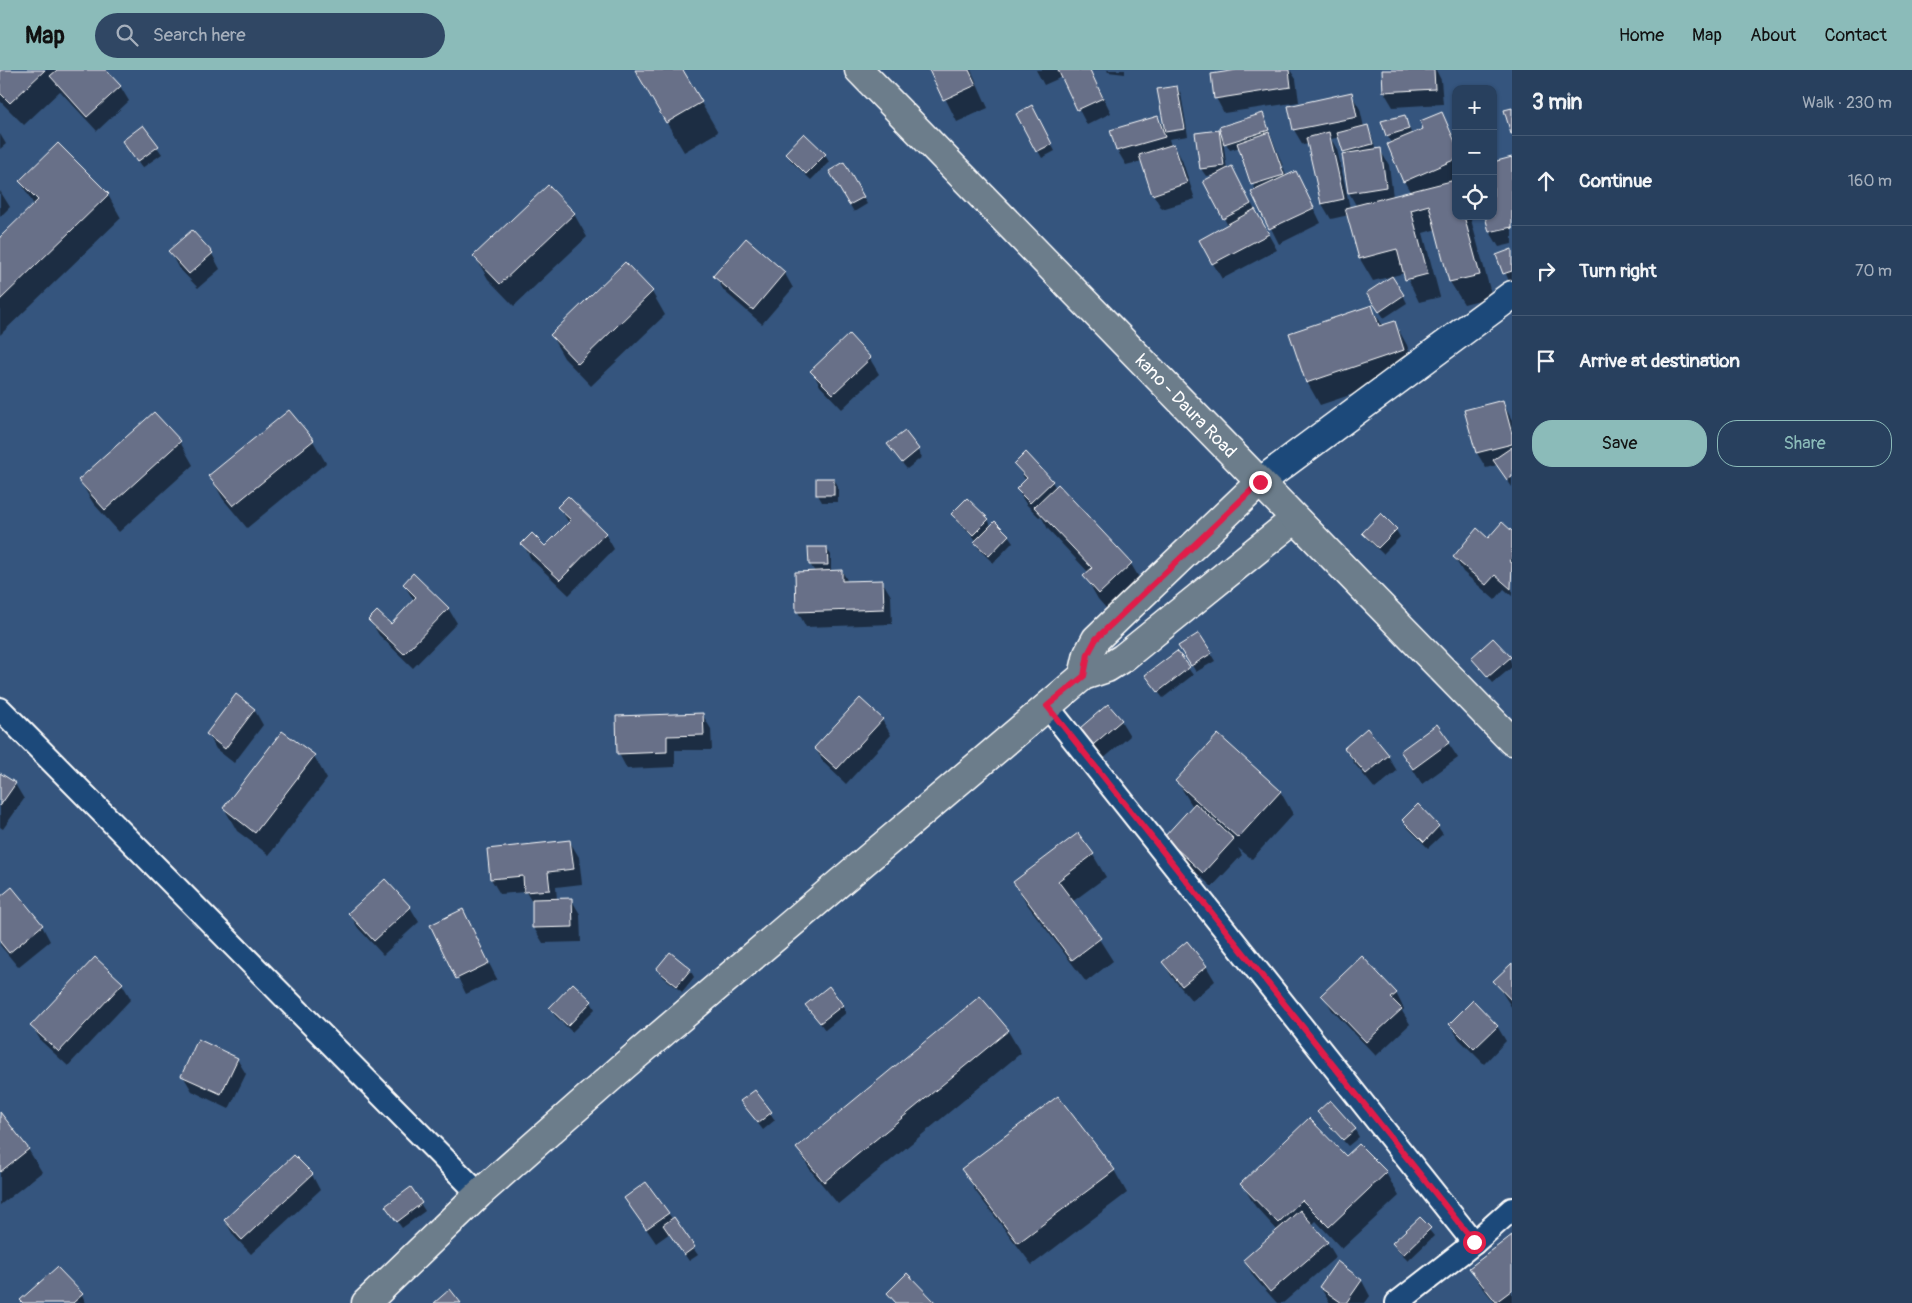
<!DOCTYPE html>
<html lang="en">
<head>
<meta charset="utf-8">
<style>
	body { margin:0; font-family:Pangolin,sans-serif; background:#304764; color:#f1f3f6 }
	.controls { position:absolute; right:15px; top:15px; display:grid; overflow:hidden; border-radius:10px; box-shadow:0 1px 4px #0004 }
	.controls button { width:45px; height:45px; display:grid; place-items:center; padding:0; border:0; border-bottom:1px solid #445973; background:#28405e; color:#f1f3f6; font:25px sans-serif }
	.stop { position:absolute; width:15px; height:15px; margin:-11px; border:4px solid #e11d48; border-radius:50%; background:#fff }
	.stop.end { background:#e11d48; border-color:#fff; box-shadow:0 1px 5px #0008 }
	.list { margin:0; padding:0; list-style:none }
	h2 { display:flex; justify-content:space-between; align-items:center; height:65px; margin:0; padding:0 20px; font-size:21px }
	h2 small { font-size:16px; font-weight:400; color:#a5afbc }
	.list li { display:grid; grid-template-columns:32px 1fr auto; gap:15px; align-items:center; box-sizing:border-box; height:90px; padding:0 20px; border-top:1px solid #445973 }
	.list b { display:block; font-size:19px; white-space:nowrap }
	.list em { font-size:16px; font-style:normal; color:#a5afbc }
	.actions { display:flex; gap:10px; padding:15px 20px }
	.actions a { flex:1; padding:11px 0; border:1px solid #8bbbb9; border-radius:20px; text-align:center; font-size:18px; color:#8bbbb9 }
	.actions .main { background:#8bbbb9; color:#111 }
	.icon { flex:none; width:28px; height:28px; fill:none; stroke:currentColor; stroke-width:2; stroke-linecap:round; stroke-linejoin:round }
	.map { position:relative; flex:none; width:1512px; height:1233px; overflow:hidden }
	header { display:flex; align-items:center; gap:30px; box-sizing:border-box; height:70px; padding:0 25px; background:#8bbbb9; color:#111 }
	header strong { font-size:24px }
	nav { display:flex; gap:28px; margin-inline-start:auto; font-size:18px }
	.search { width:350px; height:45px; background:#304764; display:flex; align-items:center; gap:12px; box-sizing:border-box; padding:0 18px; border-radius:28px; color:#a5afbc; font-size:19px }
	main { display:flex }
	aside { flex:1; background:#28405e }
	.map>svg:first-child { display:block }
</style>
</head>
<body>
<header>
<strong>Map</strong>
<div class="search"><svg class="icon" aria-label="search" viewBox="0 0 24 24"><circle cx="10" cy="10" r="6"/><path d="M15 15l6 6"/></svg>Search here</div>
<nav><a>Home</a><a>Map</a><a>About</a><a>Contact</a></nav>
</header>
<main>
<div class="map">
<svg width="1512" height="1233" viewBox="0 0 1512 1233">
	<rect width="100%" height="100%" fill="#35557e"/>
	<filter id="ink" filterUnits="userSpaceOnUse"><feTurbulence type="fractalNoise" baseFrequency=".02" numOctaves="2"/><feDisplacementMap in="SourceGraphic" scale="10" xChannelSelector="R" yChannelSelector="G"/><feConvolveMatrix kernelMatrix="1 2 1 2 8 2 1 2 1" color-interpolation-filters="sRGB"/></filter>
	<g filter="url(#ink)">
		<g fill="#0007" fill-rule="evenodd">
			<polygon points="0,0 105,0 120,16 129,31 97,61 60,21 24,55 0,31"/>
			<polygon points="636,0 682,0 718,62 684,82"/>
			<polygon points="931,0 971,0 988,38 957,52"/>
			<polygon points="1036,0 1090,0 1111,43 1087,55 1062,7 1044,15"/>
			<polygon points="1107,0 1125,0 1125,4 1108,2"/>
			<polygon points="1246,0 1290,0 1296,9 1299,32 1224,43 1216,28"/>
			<polygon points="1383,0 1436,0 1441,10 1443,34 1393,37 1384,22"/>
			<polygon points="1177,17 1181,24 1188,66 1169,69 1171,76 1174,75 1182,90 1195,129 1162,139 1153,124 1142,91 1126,95 1117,80 1158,47 1166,61"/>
			<path d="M 1351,24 L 1360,39 L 1364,57 L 1367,56 L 1371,63 L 1376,80 L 1380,80 L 1389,95 L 1393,127 L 1411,123 L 1404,111 L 1391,73 L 1387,65 L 1404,46 L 1412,65 L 1425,59 L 1442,44 L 1456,71 L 1456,108 L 1453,109 L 1456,114 L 1456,146 L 1470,146 L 1492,227 L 1464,234 L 1450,212 L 1437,159 L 1423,163 L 1440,227 L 1419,232 L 1405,203 L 1373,211 L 1360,189 L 1349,145 L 1331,149 L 1322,134 L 1308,74 L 1303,75 L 1294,60 ZM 1340,67 L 1346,85 L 1348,121 L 1357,137 L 1350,138 L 1337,79 L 1331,69 Z"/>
			<polygon points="1031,37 1055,81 1042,88 1018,44"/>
			<polygon points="1263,44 1287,107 1304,118 1321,153 1279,174 1253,123 1256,121 1240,77 1230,80 1224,70"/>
			<polygon points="143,57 162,84 142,98 127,78"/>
			<polygon points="1219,61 1223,69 1227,100 1240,113 1277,180 1222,209 1200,171 1228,156 1224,148 1218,105 1206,106 1201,99"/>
			<polygon points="0,64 6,74 0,79"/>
			<polygon points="1493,64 1496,89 1493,89"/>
			<polygon points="787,83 825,85 829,92 811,110 791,91"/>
			<polygon points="1512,89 1512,174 1499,177 1490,162"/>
			<polygon points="844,94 867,134 854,142 831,102"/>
			<polygon points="20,111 108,125 121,148 0,265 0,168 34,135"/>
			<polygon points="548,117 574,144 587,167 514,236 488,209 475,186"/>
			<polygon points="0,121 10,137 0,147"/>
			<polygon points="1512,181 1512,209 1509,211 1498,186"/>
			<polygon points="170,182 212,184 220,199 198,218 178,197"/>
			<polygon points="625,194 652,222 665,245 591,316 564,288 551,265"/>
			<polygon points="784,202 793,218 762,254 724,221 715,206"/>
			<polygon points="1403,225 1407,233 1384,248 1372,230"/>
			<polygon points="1371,237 1383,256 1394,252 1407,275 1416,303 1320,335 1307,312"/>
			<polygon points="849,266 870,289 879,304 842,339 820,316 812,301"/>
			<polygon points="1502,331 1512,350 1512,417 1497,395 1486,398 1477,383 1466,341"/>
			<polygon points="905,362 922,387 907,399 893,382"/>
			<polygon points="313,371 326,393 247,458 223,429 210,406"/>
			<polygon points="180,372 193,395 119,462 93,433 80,411"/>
			<polygon points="1016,394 1052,412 1056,418 1058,416 1131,494 1144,516 1113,546 1098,529 1085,506 1089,503 1048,459 1041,446 1039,447 1026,434 1017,419 1026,411"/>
			<polygon points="818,409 834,409 838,416 838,432 822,432 818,425"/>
			<polygon points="559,437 605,463 614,479 569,525 531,489 523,474 545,477 569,453"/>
			<polygon points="953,444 988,449 991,456 1008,465 1013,472 993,493 980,480 975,472 977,471 957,451"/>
			<polygon points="1396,460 1400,467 1383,484 1368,470 1364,463"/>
			<polygon points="1512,462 1512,526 1504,519 1495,530 1463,502 1454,487 1488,470"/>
			<polygon points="826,478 831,485 831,502 842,501 848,512 882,511 891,526 892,554 806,557 798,542 815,502 810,494"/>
			<polygon points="404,514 448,538 457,553 413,598 379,565 370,550 391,556 414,531"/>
			<polygon points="1199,564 1215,591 1196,602 1180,576"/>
			<polygon points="1177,583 1193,605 1163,628 1151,613"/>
			<polygon points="1473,588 1510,588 1512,597 1493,613"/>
			<polygon points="860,630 882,650 891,665 846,714 824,693 815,678"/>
			<polygon points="1108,636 1121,651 1130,666 1089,701 1076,686"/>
			<polygon points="254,639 263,655 234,693 216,679 208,664"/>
			<polygon points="702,644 711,659 712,680 675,680 675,697 627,699 619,684"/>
			<polygon points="1437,656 1458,688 1422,714 1401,681"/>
			<polygon points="1345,678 1388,686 1397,701 1375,719 1354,693"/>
			<polygon points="314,686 327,709 269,785 237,761 224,738"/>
			<polygon points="0,704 15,714 24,729 3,759 0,757"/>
			<polygon points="1177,711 1280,721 1293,744 1252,789 1238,778 1242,785 1212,817 1174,782 1165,767 1193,737"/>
			<polygon points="1418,736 1438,757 1443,764 1428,778 1408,758 1403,750"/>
			<polygon points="570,772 579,787 582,814 556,817 557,830 571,829 580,844 581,872 543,873 534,858 533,834 526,822 500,824 491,809"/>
			<polygon points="1093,785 1106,807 1072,832 1099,869 1113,891 1086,912 1027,834 1014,812"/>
			<polygon points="0,829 42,856 50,871 18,897 0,875"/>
			<polygon points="410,837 419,852 383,885 358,858 349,843"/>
			<polygon points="462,840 497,909 466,924 432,855"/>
			<polygon points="95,889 122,914 131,929 68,996 41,971 32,956"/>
			<polygon points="1163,892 1206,896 1215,911 1192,931 1172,907"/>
			<polygon points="1512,895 1512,938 1495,911"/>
			<polygon points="658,899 690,900 694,907 682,922 662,906"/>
			<polygon points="1396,923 1404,939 1402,941 1410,954 1376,986 1332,940 1323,925"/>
			<polygon points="591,932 595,939 572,962 555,946 551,938"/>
			<polygon points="807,935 842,935 846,943 825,960"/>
			<polygon points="1450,954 1497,956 1506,971 1484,994 1459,969"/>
			<polygon points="1008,961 1021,983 838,1134 811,1101 797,1078"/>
			<polygon points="237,989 246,1004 229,1039 192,1021 183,1006"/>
			<polygon points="754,1022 775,1050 763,1060 742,1032"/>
			<polygon points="1319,1042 1355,1060 1359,1067 1348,1076 1323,1049"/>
			<polygon points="0,1044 28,1079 42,1102 0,1135"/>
			<polygon points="1346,1088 1386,1103 1399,1126 1342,1179 1316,1151 1312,1155 1327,1172 1336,1187 1283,1233 1277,1233 1253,1206 1245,1191 1278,1161 1255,1136 1242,1114"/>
			<polygon points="963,1099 1114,1100 1127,1123 1032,1195 976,1122"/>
			<polygon points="312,1105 320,1120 251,1184 234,1166 225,1151"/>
			<polygon points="411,1119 425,1141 402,1158 391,1143"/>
			<polygon points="625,1128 668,1143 698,1185 689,1191 670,1163 656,1173"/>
			<polygon points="1420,1149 1434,1166 1408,1191 1398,1181 1393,1174"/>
			<polygon points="1512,1166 1512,1233 1495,1233 1479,1213 1470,1198"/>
			<polygon points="1362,1211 1370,1226 1365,1233 1330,1233 1320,1217"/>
			<polygon points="82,1225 86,1233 24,1233 22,1230"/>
		</g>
		<g fill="#676f88" stroke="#fff">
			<polygon points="0,0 45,0 10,33 0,23"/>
			<polygon points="57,0 106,0 121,16 87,47 50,6"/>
			<polygon points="635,0 683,0 702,32 666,53"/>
			<polygon points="929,0 969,0 976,15 943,30"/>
			<polygon points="1058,0 1090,0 1103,28 1077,40"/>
			<polygon points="1237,0 1289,0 1291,17 1214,29 1211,4"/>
			<polygon points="1382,0 1434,0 1435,19 1383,22"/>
			<polygon points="1177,16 1185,59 1165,62 1157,19"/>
			<polygon points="1352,22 1357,47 1293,60 1288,36"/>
			<polygon points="1032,35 1052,74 1036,82 1016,44"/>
			<polygon points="1512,38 1512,64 1511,64 1504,40"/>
			<polygon points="1442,42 1456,74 1456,89 1403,112 1387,74 1423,59 1420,51"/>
			<polygon points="1263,43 1269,60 1224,74 1219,57"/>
			<polygon points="1405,45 1409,59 1386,66 1381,51"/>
			<polygon points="1158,46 1165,67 1116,81 1110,60"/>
			<polygon points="143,55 159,76 137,92 122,71"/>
			<polygon points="1368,55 1373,74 1343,82 1337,63"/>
			<polygon points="1219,60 1224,96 1200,99 1195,63"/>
			<polygon points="1269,62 1284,105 1251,115 1237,73"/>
			<polygon points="1329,62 1344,129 1321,134 1306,68"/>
			<polygon points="804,63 826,84 806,104 785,83"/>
			<polygon points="58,73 109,124 0,230 0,167 38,130 19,111"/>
			<polygon points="1174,74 1187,113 1152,125 1139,85"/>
			<polygon points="1381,78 1386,117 1348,123 1342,84"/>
			<polygon points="1512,87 1512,159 1512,157 1489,162 1485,146 1493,146 1493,92"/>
			<polygon points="844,92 864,127 849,135 829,101"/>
			<polygon points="1232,96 1251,134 1223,149 1203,111"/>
			<polygon points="1296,101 1314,138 1269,159 1251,122"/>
			<polygon points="1455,110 1456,146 1464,146 1480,205 1449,212 1429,135 1411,140 1428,204 1405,210 1397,179 1359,189 1345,138"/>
			<polygon points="548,115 575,143 500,214 473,186"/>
			<polygon points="1255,139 1269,164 1212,194 1199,170"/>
			<polygon points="192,160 213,183 189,204 168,181"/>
			<polygon points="746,168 785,202 753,240 713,206"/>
			<polygon points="1512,179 1512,201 1503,204 1496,185"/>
			<polygon points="625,192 653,221 578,294 550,265"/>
			<polygon points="1392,206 1404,225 1379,242 1366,223"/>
			<polygon points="1372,235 1379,256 1395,251 1404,280 1306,313 1289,263"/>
			<polygon points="849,264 871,288 833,324 810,301"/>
			<polygon points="1503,330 1512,364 1512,374 1476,383 1464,340"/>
			<polygon points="289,340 314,370 233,436 208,406"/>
			<polygon points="154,342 181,371 105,440 78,410"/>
			<polygon points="905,361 919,379 902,393 887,374"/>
			<polygon points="1512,377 1512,407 1507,410 1493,390"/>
			<polygon points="1026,382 1053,411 1030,433 1016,419 1027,408 1014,394"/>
			<rect x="816" y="408" width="18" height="17"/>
			<polygon points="1058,414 1132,493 1099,524 1083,506 1092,498 1034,437"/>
			<polygon points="568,426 606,463 560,510 521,474 532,463 545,476 571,450 557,437"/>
			<polygon points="967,428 989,449 973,465 951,444"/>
			<polygon points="1381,443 1397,459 1378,478 1362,463"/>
			<polygon points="995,451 1009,465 989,486 974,472"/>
			<polygon points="1502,452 1512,461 1512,487 1509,491 1512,493 1511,519 1495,505 1486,515 1453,487 1477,458 1488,468"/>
			<polygon points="808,477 827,477 828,495 809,495"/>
			<polygon points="842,500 842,511 883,510 884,539 796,542 795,502"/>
			<polygon points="413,503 449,538 404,584 368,550 377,541 391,554 416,527 403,514"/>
			<polygon points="1199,563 1212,583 1191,596 1178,576"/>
			<polygon points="1493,568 1511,587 1488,607 1471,588"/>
			<polygon points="1177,581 1190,597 1158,622 1145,605"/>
			<polygon points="236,624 255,639 225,679 206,664"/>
			<polygon points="860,628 883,649 837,699 814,678"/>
			<polygon points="1108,634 1122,650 1080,686 1066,670"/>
			<polygon points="703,643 704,665 667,666 667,682 617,684 616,646"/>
			<polygon points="1437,654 1450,672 1413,699 1400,681"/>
			<polygon points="1367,658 1389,685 1366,704 1344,678"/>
			<polygon points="282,661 315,685 255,763 223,738"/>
			<polygon points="1218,664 1281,721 1238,768 1175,711"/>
			<polygon points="0,703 16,713 0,736"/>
			<polygon points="1195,733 1234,769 1203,803 1164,767"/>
			<polygon points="1418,734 1439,756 1424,772 1402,750"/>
			<polygon points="1078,763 1094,784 1058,811 1101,868 1072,890 1013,812"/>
			<polygon points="570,770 574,799 548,802 550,820 524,822 523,806 490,809 487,779"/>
			<polygon points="385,809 411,837 374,871 348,843"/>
			<polygon points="12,817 43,855 9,883 0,872 0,827"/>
			<polygon points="572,828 573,857 532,858 532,829"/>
			<polygon points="463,839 489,893 456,909 430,855"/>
			<polygon points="1187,871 1207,896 1182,916 1162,892"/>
			<polygon points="670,882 691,899 677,916 656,899"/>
			<polygon points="1362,886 1397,923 1391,928 1402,939 1366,972 1321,925"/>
			<polygon points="95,887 123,913 59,982 30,956"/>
			<polygon points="1512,893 1512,931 1493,911"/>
			<polygon points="573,913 592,931 568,956 549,938"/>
			<polygon points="829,916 843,935 820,953 805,935"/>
			<polygon points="980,926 1009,960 824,1112 796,1078"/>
			<polygon points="1473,930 1498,956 1474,979 1449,954"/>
			<polygon points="198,969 238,988 221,1024 181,1006"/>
			<polygon points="755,1020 772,1042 758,1053 740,1031"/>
			<polygon points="1058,1026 1115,1100 1018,1173 961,1099"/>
			<polygon points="1330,1030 1356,1059 1343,1070 1317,1042"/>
			<polygon points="0,1042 29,1079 0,1102"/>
			<polygon points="1309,1048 1346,1086 1359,1074 1387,1102 1329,1157 1302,1130 1278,1153 1240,1114"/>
			<polygon points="294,1085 313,1104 242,1170 224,1150"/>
			<polygon points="646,1112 669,1143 646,1159 624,1128"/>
			<polygon points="411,1117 422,1133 397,1152 385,1136"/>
			<polygon points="1300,1140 1328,1172 1270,1222 1243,1190"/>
			<polygon points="674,1147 695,1177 684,1185 663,1155"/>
			<polygon points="1420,1147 1431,1158 1403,1185 1392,1173"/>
			<polygon points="1512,1165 1512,1220 1496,1232 1469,1198"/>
			<polygon points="1337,1191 1362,1210 1346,1233 1342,1233 1319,1217"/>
			<polygon points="57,1197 83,1224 73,1233 23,1233 20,1230"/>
			<polygon points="907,1203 936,1233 896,1233 887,1223"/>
			<polygon points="450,1219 461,1233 434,1233"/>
		</g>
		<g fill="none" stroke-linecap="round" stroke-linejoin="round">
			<defs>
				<g id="street">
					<polyline points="1047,636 1474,1173"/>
					<polyline points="0,639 479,1124"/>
					<polyline points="1397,1233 1474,1173 1512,1139"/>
				</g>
				<polyline id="secondary" points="1260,412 1512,225"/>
				<g id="primary">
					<polyline points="1083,606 1088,584 1096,569 1260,412"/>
					<polyline points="366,1233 479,1124 625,995 1083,606 1107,598 1123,588 1295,449"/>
				</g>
				<g id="highway">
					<path id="s1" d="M 859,0 L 1512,671"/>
				</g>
			</defs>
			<use href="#street" stroke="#fff" stroke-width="26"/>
			<use href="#secondary" stroke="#fff" stroke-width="31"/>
			<use href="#primary" stroke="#fff" stroke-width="31"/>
			<use href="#highway" stroke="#fff" stroke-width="31"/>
			<use href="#street" stroke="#1f4a7a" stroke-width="22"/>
			<use href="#secondary" stroke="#1f4a7a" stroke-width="28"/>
			<use href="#primary" stroke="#6c7d8b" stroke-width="28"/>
			<use href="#highway" stroke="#6c7d8b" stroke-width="28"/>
		</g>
	</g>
	<g fill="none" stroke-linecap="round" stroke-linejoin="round" filter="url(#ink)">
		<polyline stroke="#e11d48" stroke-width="6" points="1260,412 1096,569 1088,584 1084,606 1047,636 1474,1172"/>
	</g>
	<g text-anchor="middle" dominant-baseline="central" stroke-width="4.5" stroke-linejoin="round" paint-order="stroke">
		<g font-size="18" fill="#fff" stroke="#1f4a7a">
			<text stroke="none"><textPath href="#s1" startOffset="469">kano - Daura Road</textPath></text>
		</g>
	</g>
</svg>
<div class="controls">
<button>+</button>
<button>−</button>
<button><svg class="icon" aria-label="locate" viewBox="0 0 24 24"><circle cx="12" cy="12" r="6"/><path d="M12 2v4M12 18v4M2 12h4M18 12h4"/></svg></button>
</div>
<div class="stop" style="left:1474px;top:1172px"></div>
<div class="stop end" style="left:1260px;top:412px"></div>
</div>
<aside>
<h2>3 min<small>Walk · 230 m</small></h2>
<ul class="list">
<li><svg class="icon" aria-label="ahead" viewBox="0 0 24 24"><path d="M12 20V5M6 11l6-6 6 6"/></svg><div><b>Continue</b></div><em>160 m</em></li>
<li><svg class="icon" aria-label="right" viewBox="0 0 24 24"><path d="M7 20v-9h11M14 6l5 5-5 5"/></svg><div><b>Turn right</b></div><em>70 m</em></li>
<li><svg class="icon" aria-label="arrive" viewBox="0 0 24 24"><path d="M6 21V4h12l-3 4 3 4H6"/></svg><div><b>Arrive at destination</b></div></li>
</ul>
<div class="actions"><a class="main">Save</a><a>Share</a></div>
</aside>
</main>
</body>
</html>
